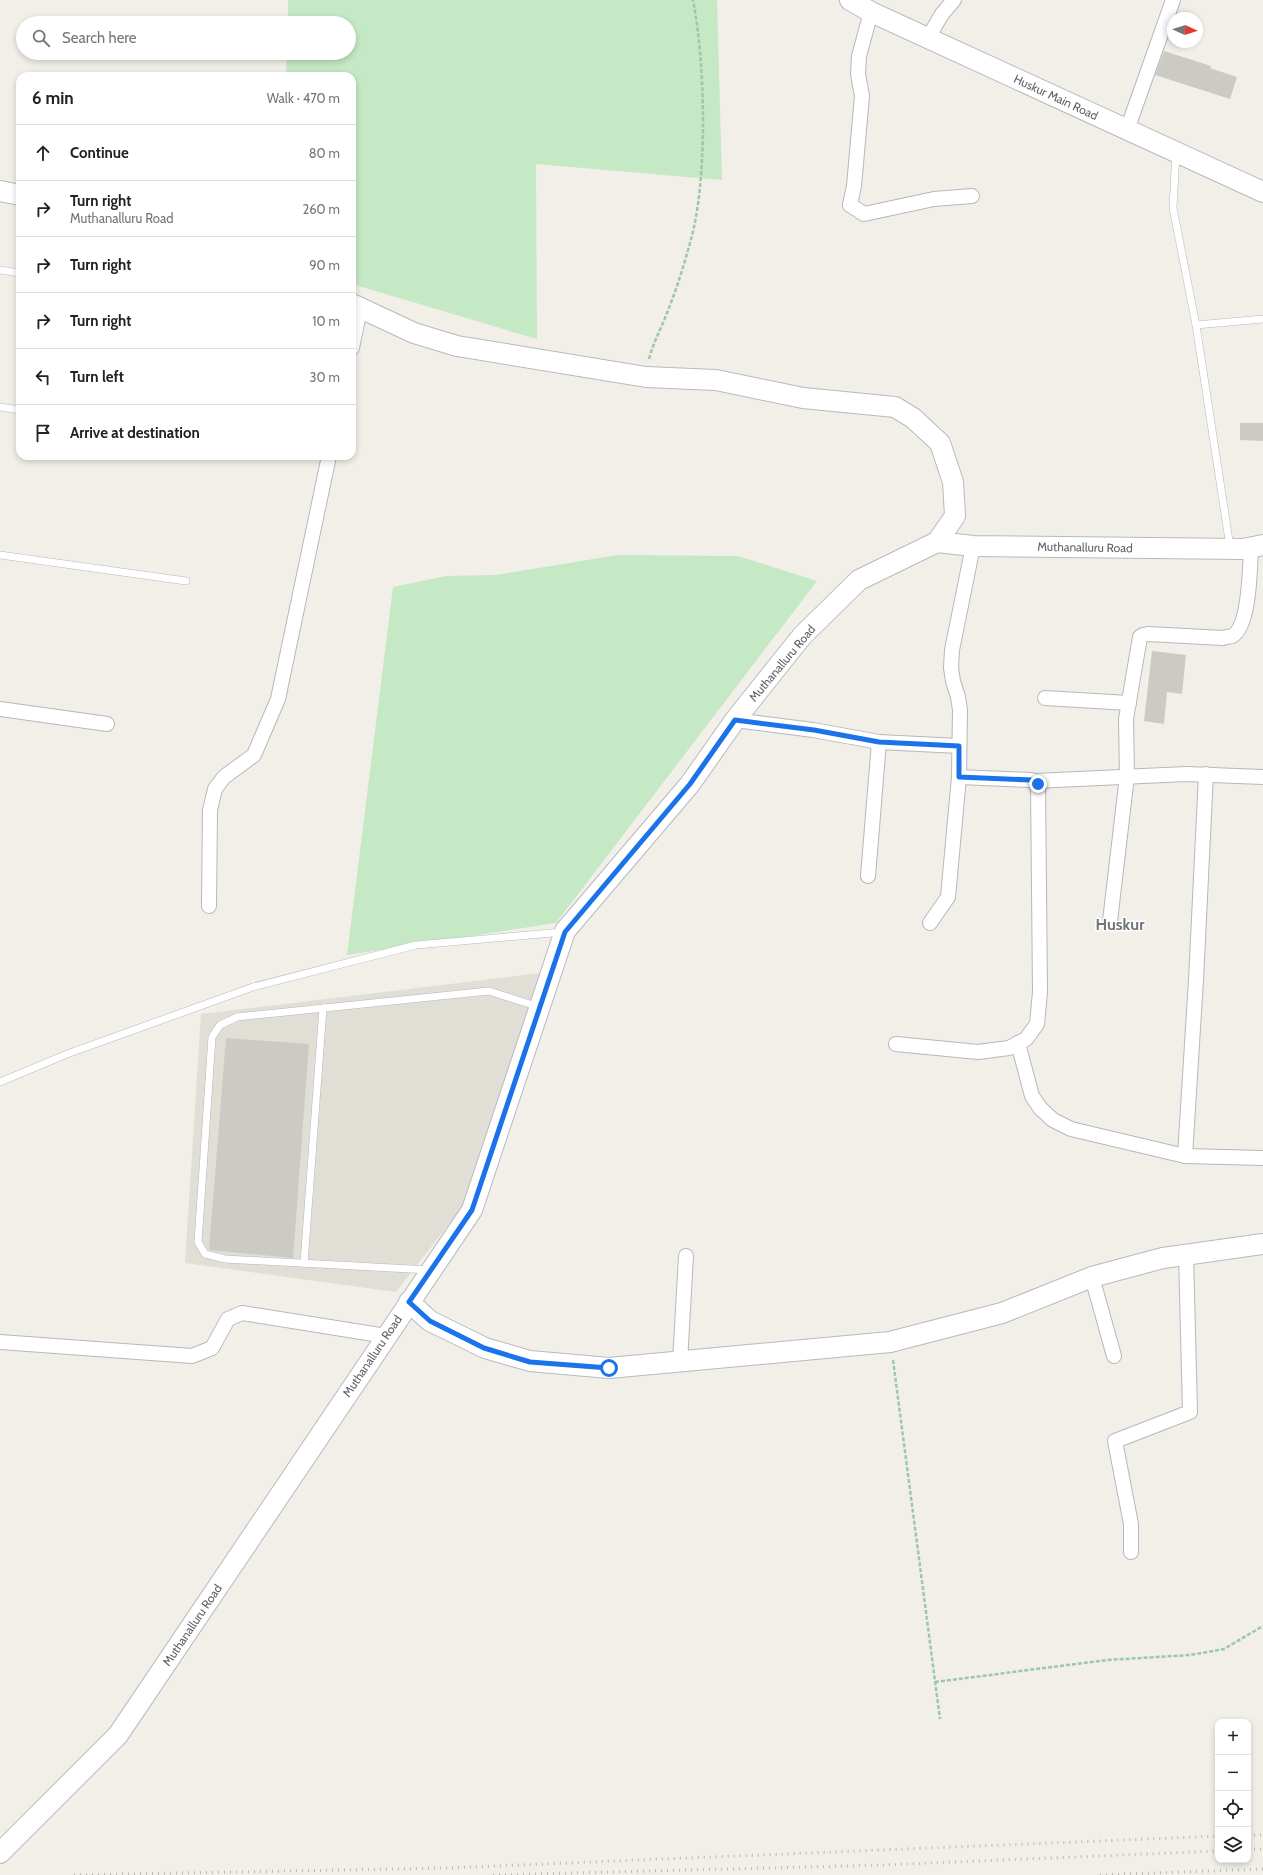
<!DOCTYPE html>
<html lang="en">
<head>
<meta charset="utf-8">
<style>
	body { margin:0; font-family:Cabin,sans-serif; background:#f6f6f6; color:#222 }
	.controls { position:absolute; right:12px; bottom:12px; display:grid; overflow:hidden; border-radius:8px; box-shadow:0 2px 6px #0003 }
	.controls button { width:36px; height:36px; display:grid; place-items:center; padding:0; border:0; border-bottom:1px solid #e0e0e0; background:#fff; color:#222; font:20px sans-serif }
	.compass { position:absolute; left:1167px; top:12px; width:36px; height:36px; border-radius:50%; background:#fff; box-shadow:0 2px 6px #0003; rotate:93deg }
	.stop { position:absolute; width:12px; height:12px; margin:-9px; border:3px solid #1a73e8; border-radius:50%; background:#fff }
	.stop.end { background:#1a73e8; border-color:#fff; box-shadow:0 1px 4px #0008 }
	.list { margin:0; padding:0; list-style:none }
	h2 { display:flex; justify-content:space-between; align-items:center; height:52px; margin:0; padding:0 16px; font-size:17px }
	h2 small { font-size:13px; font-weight:400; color:#767676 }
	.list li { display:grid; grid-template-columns:26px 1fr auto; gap:12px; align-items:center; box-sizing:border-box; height:56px; padding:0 16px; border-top:1px solid #e0e0e0 }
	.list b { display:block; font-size:15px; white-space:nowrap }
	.list p { margin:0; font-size:13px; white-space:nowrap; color:#767676 }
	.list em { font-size:13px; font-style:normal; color:#767676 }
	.icon { flex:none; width:22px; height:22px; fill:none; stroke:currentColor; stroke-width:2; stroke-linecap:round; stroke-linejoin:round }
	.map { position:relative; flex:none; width:1263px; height:1875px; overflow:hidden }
	.search { position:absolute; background:#fff; box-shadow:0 2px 6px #0003; left:16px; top:16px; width:340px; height:44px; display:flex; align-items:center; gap:10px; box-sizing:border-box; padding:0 14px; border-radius:22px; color:#767676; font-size:15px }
	.panel { position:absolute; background:#fff; box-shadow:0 2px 6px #0003; left:16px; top:72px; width:340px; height:388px; border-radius:12px }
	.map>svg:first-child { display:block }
</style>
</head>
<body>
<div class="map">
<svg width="1263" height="1875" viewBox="0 0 1263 1875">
	<rect width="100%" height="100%" fill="#f1efe8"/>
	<polygon fill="#e1ded6" points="542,973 463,1206 396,1292 185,1263 201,1014"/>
	<g fill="#c5e8c5">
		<polygon points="288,0 717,0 722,180 536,164 537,339 352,284 352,76 286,76 287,53 349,53 349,23 288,23"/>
		<polygon points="618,555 738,556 817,581 556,923 347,955 393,587 446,576 496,575"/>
	</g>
	<g fill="#cccac5">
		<polygon points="1164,51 1211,66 1210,68 1237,77 1230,99 1155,75"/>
		<polygon points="1240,423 1263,423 1263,441 1240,440"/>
		<polygon points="1152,651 1186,655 1182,694 1167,692 1164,724 1144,721"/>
		<polygon points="226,1038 309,1044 293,1258 209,1250"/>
	</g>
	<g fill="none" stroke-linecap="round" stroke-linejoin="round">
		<defs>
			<g id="lane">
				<polyline points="1176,153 1173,208 1196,325"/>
				<polyline points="0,270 20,273"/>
				<polyline points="0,407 20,410"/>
				<polyline points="1230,547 1196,325 1263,319"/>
				<polyline points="0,555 186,581"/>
				<polyline points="0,1082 67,1054 253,987 416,945 563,932"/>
				<polyline points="304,1263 323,1008"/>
				<polyline points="429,1270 225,1259 205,1254 198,1242 212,1037 220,1025 237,1017 489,991 539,1007"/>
			</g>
			<g id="street">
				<polyline points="871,12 859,56 858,74 862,96 854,186 850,205 864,214 934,199 972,196"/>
				<polyline points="928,38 942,14 954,0"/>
				<polyline points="1127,130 1173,0"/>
				<polyline points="352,348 360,309"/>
				<polyline points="1045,698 1129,703"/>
				<polyline points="0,709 107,724"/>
				<polyline points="735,720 813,730 879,742 959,746"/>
				<polyline points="1206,774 1196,980 1185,1156 1263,1158"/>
				<polyline points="1035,781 1186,774 1263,777"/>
				<polyline points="868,876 879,742"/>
				<polyline points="209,906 210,810 215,789 224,777 254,755 278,699 329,456"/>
				<path d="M 1110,921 L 1127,776 L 1126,719 L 1140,637 L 1143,635 L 1148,634 L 1223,638 C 1225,637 1229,637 1232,636 C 1250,627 1250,566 1251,547"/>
				<polyline points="930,923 948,897 959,777 960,710 958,697 953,681 951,668 952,650 973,546"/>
				<polyline points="1018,1043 1032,1096 1040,1108 1053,1120 1071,1129 1185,1156"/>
				<polyline points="896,1044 978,1052 1009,1048 1026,1039 1037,1024 1040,992 1038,785 1035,781 1031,780 959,777"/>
				<polyline points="1092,1277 1114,1356"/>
				<polyline points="0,1342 192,1356 212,1348 228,1319 242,1313 386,1336"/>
				<polyline points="680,1362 686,1256"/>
				<polyline points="1131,1552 1131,1524 1115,1441 1190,1412 1186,1254"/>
			</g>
			<g id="secondary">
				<polyline points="850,0 871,12 1263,192"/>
				<polyline points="0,191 20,195"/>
				<polyline points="352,304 414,333 457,346 646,377 716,380 803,398 895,407 913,418 940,443 953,482 955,516 937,542"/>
				<polyline points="409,1302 430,1321 485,1348 530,1361 609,1368 890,1342 1002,1313 1092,1277 1163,1258 1263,1244"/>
				<polyline points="0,1853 118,1735 472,1210 565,931 690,784 735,720 802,636 859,580 937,542 973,546 1243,549 1263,545"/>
			</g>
		</defs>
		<use href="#lane" stroke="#b5b8bc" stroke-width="8"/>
		<use href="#street" stroke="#b5b8bc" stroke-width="16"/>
		<use href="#secondary" stroke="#b6babf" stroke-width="22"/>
		<g stroke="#9cc7a9" stroke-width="2.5" stroke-dasharray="4 2" stroke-linecap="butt">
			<path d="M 649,359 C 653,343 661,329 667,313 C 675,293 682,272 688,250 C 700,211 702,171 703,130 C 703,86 701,43 693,0"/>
			<polyline points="893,1360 940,1719"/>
			<polyline points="935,1682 1107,1660 1190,1655 1224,1649 1263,1626"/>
		</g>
		<use href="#lane" stroke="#fff" stroke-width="7"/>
		<use href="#street" stroke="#fff" stroke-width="14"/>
		<use href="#secondary" stroke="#fff" stroke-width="20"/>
		<g stroke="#b6b7b8" stroke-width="3" stroke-dasharray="1 5" stroke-linecap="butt">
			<polyline points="1248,1835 1263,1835"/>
			<polyline points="1248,1849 1263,1849"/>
			<polyline points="74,1875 448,1868 1218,1836"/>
			<polyline points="493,1875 884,1865 1218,1851"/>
			<polyline points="1100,1875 1263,1869"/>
		</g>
	</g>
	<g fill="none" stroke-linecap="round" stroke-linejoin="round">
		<polyline stroke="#1a73e8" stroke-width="5" points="609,1368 530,1362 484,1348 430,1321 409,1302 472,1210 565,932 690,784 735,720 814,730 879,742 959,746 959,777 1031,780 1036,781 1038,784"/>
	</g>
	<g text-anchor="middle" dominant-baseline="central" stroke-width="3" stroke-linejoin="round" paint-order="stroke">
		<g font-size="12" fill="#5f6368" stroke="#fff">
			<text transform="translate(1056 97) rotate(25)">Huskur Main Road</text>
			<text transform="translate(1085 547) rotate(1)">Muthanalluru Road</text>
			<text transform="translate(782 663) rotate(-50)">Muthanalluru Road</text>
			<text transform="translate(372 1356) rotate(-56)">Muthanalluru Road</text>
			<text transform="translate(192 1625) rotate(-56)">Muthanalluru Road</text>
		</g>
		<g font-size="16" font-weight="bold" fill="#70757a" stroke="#fff">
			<text x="1120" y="924">Huskur</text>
		</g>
	</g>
</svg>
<div class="controls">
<button>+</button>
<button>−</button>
<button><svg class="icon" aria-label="locate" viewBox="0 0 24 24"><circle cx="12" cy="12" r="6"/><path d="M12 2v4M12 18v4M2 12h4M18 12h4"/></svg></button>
<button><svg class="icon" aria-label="layers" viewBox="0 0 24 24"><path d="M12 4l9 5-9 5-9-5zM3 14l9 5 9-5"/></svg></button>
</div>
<svg class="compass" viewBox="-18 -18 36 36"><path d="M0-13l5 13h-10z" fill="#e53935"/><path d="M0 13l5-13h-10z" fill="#767676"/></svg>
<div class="stop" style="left:609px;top:1368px"></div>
<div class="stop end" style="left:1038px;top:784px"></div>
<div class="search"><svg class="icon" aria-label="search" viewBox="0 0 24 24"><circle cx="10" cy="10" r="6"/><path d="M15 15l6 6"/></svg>Search here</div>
<section class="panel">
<h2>6 min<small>Walk · 470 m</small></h2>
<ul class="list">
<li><svg class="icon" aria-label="ahead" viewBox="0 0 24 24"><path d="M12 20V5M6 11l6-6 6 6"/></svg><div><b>Continue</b></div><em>80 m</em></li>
<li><svg class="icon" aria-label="right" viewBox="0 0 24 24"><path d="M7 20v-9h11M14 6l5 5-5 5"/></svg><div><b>Turn right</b><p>Muthanalluru Road</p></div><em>260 m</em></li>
<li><svg class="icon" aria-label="right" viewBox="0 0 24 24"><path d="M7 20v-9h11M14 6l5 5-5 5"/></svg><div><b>Turn right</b></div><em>90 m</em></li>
<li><svg class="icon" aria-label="right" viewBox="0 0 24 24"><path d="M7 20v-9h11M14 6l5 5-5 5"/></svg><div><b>Turn right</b></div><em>10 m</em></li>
<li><svg class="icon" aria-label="left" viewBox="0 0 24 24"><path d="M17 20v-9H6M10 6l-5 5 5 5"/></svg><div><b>Turn left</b></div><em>30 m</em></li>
<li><svg class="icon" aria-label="arrive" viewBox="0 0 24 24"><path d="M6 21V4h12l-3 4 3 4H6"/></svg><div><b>Arrive at destination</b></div></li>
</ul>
</section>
</div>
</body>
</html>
